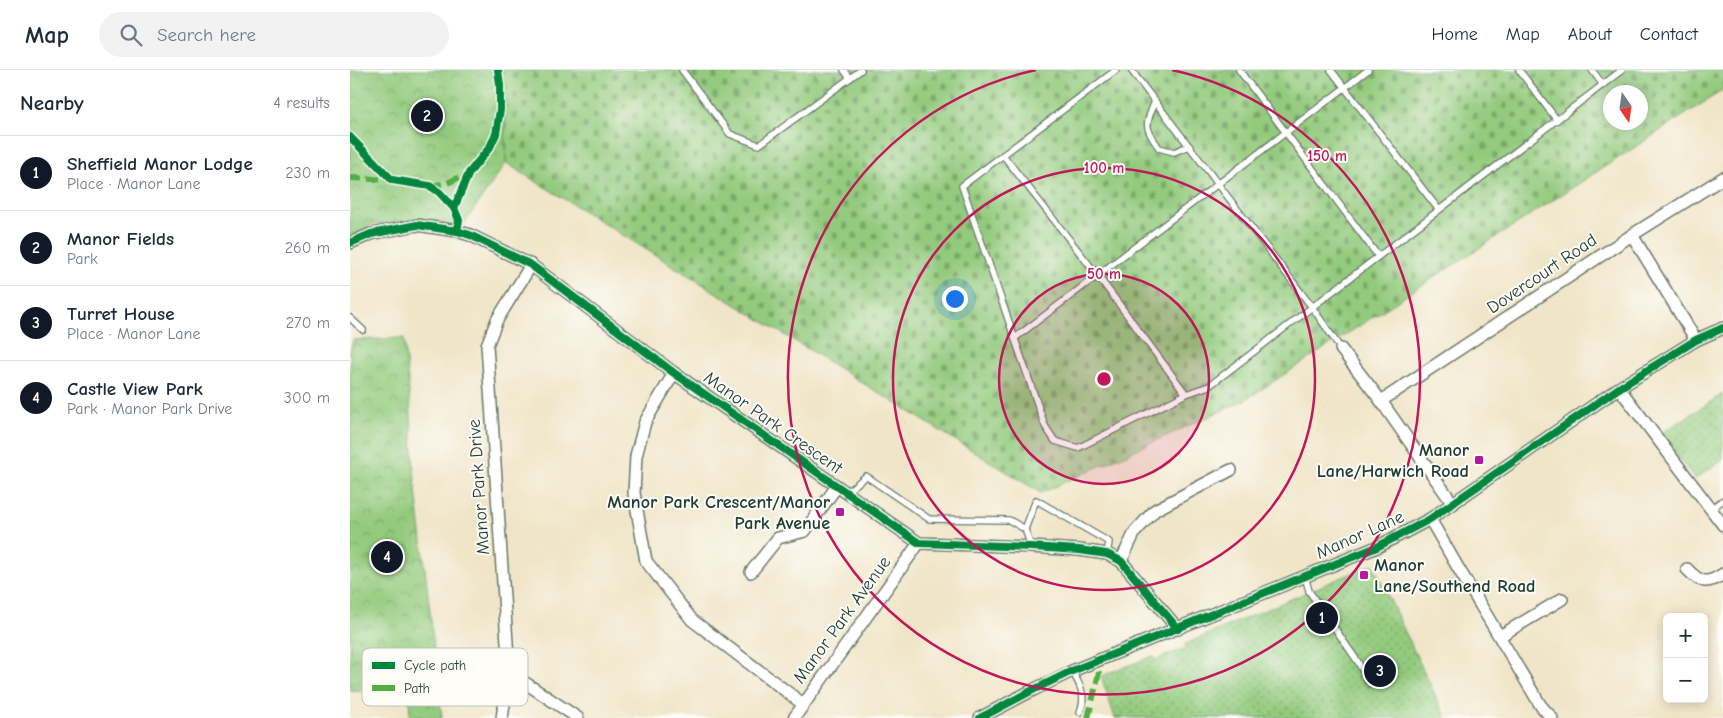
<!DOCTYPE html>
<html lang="en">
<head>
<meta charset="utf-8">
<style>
	body { margin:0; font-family:"Comic Neue",sans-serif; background:#f2f2f3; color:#1f2937 }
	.controls { position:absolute; right:15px; bottom:15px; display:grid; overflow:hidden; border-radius:8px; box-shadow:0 2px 12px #0003 }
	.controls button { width:45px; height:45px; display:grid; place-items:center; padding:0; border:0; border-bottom:1px solid #e0e1e3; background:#fff; color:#1f2937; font:25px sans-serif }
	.compass { position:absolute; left:1253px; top:15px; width:45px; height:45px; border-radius:50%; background:#fff; box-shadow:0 2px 12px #0003; rotate:167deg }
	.you { position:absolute; left:604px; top:228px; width:18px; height:18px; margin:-12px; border:4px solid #fff; border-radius:50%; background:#1a73e8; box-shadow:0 0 0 8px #1a73e833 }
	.badge { display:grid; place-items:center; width:32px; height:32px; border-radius:50%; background:#111827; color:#fff; font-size:16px; font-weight:700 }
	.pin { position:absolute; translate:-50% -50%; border:2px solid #fff; box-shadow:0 1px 5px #0006 }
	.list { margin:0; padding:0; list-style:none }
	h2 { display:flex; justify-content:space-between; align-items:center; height:65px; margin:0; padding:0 20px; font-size:21px }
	h2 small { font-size:16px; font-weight:400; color:#747a83 }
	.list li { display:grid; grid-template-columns:32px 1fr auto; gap:15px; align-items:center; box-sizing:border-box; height:75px; padding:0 20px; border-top:1px solid #e0e1e3 }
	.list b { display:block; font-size:19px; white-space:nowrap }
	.list p { margin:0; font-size:16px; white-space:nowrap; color:#747a83 }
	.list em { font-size:16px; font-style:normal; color:#747a83 }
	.icon { flex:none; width:28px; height:28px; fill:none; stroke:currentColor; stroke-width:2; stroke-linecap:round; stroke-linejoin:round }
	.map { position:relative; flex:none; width:1373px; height:648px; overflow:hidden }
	header { display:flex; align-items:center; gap:30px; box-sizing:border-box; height:70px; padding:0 25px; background:#fff; border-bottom:1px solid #e0e1e3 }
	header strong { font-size:24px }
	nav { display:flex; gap:28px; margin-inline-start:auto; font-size:18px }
	.search { width:350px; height:45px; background:#f2f2f3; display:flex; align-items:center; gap:12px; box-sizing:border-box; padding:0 18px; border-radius:28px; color:#747a83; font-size:19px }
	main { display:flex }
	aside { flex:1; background:#fff }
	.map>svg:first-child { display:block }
</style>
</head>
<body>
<header>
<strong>Map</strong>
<div class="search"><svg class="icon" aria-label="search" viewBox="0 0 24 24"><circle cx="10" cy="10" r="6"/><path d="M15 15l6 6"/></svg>Search here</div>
<nav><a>Home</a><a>Map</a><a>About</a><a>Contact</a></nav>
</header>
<main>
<aside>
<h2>Nearby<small>4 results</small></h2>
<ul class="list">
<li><span class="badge">1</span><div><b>Sheffield Manor Lodge</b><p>Place · Manor Lane</p></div><em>230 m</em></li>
<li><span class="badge">2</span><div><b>Manor Fields</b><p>Park</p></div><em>260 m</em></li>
<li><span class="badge">3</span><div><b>Turret House</b><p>Place · Manor Lane</p></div><em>270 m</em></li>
<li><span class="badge">4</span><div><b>Castle View Park</b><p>Park · Manor Park Drive</p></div><em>300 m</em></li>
</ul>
</aside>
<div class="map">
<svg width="1373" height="648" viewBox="0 0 1373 648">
	<defs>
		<pattern id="grass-dots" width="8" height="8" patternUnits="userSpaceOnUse" patternTransform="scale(1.25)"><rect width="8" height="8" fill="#93ca7d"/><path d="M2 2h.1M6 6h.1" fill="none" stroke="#77a567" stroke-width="1.8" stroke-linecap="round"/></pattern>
		<pattern id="cemetery-stones" width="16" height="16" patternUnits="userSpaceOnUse" patternTransform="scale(1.25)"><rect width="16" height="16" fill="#93ca7d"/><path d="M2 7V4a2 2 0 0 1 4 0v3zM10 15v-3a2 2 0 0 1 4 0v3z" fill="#77a567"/></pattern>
		<pattern id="park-crowns" width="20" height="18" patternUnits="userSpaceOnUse" patternTransform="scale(1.25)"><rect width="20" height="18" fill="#93ca7d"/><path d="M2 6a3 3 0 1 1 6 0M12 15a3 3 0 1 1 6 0" fill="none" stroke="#77a567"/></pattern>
	</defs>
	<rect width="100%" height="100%" fill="#fdfcf7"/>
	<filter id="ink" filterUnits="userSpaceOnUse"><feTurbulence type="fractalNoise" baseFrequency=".02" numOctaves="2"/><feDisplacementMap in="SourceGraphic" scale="10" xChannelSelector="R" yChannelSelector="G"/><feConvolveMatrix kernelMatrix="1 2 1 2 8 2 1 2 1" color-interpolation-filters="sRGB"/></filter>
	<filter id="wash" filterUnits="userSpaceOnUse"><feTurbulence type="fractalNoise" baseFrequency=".0096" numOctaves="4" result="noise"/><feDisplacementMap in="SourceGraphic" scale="20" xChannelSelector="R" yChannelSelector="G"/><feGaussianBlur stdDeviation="1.12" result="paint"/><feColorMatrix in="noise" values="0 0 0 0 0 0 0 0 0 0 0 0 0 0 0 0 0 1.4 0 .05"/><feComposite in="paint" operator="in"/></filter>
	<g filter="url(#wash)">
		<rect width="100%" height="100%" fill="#f0e5c8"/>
		<g fill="url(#grass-dots)" stroke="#598458">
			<polygon points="1373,324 1373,390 1345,409 1310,364"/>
			<polygon points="1023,494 1096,648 765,648 751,606 803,586 805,590 836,578 835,574"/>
		</g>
		<path fill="url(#cemetery-stones)" stroke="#598458" fill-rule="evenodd" d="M 153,0 L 1373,0 L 1373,20 L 895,330 L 691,423 L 156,93 ZM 1260,22 L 1290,22 L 1290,52 L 1260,52 Z"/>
		<g fill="url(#park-crowns)" stroke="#598458">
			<polygon points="0,0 153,0 156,93 113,155 23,154 0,169"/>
			<polygon points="54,268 61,344 64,401 92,648 60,648 59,624 0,620 0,281 3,270"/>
		</g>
	</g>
	<g filter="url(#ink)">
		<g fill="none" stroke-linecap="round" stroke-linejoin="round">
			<defs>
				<g id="service">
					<polyline points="332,0 380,64 409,75 511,0"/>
					<polyline points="494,0 500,8"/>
					<polyline points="766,0 612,116 695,356 705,371 728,378 836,324"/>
					<polyline points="781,0 962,237 991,279"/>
					<polyline points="889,0 1028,186"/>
					<polyline points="981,0 1089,140"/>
					<polyline points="1169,0 1207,50"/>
					<polyline points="1242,0 1253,15"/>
					<path d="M 805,31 C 795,56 794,56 809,78 L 824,82 L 839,76"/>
					<polyline points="653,85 748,206 836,324 859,316 1272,0"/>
					<polyline points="0,248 13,260"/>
					<polyline points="665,268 1018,0"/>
					<polyline points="497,422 516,406 579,449 659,450 675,459 681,477"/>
					<polyline points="1361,439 1373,430"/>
					<polyline points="675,459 686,430 759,472 757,484"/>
					<polyline points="955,506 959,521 1008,592 1019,613"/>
					<path d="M 722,601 C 730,615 737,626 730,642"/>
				</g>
				<g id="minor">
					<polyline points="1282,165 1346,270"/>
					<polyline points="0,173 21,164 67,155 107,161 120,165 181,195 324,303 569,473 681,477 729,480 757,484 771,491 828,559"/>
					<polyline points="991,279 1031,331 1103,434"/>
					<polyline points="324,303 295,352 286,386 284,423 296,491 342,550 453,634"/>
					<polyline points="1269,318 1373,455"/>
					<polyline points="1031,331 1282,165 1373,108"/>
					<polyline points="1080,449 1107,496 1191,636 1202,648"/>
					<polyline points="771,491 785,462 805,440 881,400"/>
					<path d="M 1337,499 C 1350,513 1357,515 1373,504"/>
					<polyline points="401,502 428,468 455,461 487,416"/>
					<polyline points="1150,566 1212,529"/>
					<polyline points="159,602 228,648"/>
					<polyline points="152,648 159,602 137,275 147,250 181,195"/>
					<polyline points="444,648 569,473"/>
					<polyline points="630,648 681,621 722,601 1027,477 1080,449 1269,318 1346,270 1373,258"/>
				</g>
			</defs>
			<use href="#service" stroke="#687868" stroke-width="8"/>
			<use href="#minor" stroke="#687868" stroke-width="14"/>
			<use href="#service" stroke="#fff" stroke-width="5.5"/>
			<use href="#minor" stroke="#fff" stroke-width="11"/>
			<g stroke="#52ad45" stroke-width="6" stroke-dasharray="12 6" stroke-linecap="butt">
				<polyline points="0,108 42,110"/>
				<polyline points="80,116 97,113 119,103"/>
				<polyline points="738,648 749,603 745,592"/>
			</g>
			<defs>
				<g id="cycleway">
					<polyline points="0,67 42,110 80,116 89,122 104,138"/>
					<polyline points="107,161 109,150 104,138 119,103 140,77 146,64 150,40 150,15 148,0"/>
					<polyline points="0,173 21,164 67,155 107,161 120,165 181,195 324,303 569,473 681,477 729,480 757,484 771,491 828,559"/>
					<polyline points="630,648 681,621 722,601 1027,477 1080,449 1269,318 1346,270 1373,258"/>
				</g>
			</defs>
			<use href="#cycleway" stroke="#fdfcf7" stroke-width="11"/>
			<use href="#cycleway" stroke="#00873e" stroke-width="8"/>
		</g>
	</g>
	<circle cx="754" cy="309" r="105" fill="#c2185b" fill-opacity=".12"/>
	<g fill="none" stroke="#c2185b" stroke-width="2.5">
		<circle cx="754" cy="309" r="105"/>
		<circle cx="754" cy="309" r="211"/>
		<path d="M822 0A316 316 0 1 1 686 0"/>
	</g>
	<g fill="#b5179e" stroke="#fdfcf7" stroke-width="2">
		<rect x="1124" y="385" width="10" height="10" rx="2.5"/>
		<rect x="485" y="437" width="10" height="10" rx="2.5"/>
		<rect x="1009" y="500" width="10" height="10" rx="2.5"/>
	</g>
	<g text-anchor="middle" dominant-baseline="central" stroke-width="4" stroke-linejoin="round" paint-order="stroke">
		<g font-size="18" fill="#1f3d34" stroke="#fdfcf7">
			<text transform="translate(1192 204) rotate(-34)">Dovercourt Road</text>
			<text transform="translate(423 353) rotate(35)">Manor Park Crescent</text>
			<text transform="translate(129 417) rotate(-94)">Manor Park Drive</text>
			<text transform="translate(1010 465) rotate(-24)">Manor Lane</text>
			<text transform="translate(492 550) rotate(-54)">Manor Park Avenue</text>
		</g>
		<g font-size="18" font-weight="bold" fill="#1f3d34" stroke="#fdfcf7" text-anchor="end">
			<text x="1119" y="380">Manor<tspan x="1119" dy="21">Lane/Harwich Road</tspan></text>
			<text x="480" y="432">Manor Park Crescent/Manor<tspan x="480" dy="21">Park Avenue</tspan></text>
			<text x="1024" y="495" text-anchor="start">Manor<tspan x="1024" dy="21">Lane/Southend Road</tspan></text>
		</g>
	</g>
	<rect x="12" y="578" width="166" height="58" rx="8" fill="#fdfcf7" stroke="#bac3bc" stroke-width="1"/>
	<rect x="22" y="592" width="23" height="7" fill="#00873e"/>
	<rect x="22" y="615" width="23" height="6" fill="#52ad45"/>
	<g font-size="14" fill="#1f3d34">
		<text x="54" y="600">Cycle path</text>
		<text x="54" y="623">Path</text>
	</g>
	<circle cx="754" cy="309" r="8" fill="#c2185b" stroke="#fdfcf7" stroke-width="2.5"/>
	<g font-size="15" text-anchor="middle" font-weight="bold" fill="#c2185b" stroke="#fdfcf7" stroke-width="4" stroke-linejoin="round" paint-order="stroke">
		<text x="977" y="91">150 m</text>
		<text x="754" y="103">100 m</text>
		<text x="754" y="209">50 m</text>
	</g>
</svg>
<div class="controls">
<button>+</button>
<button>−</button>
</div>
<svg class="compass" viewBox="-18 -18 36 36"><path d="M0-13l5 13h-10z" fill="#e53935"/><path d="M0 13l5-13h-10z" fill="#747a83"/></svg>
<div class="you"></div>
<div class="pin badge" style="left:972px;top:548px">1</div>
<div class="pin badge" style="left:77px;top:46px">2</div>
<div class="pin badge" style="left:1030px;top:601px">3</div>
<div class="pin badge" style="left:37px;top:487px">4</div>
</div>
</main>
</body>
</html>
